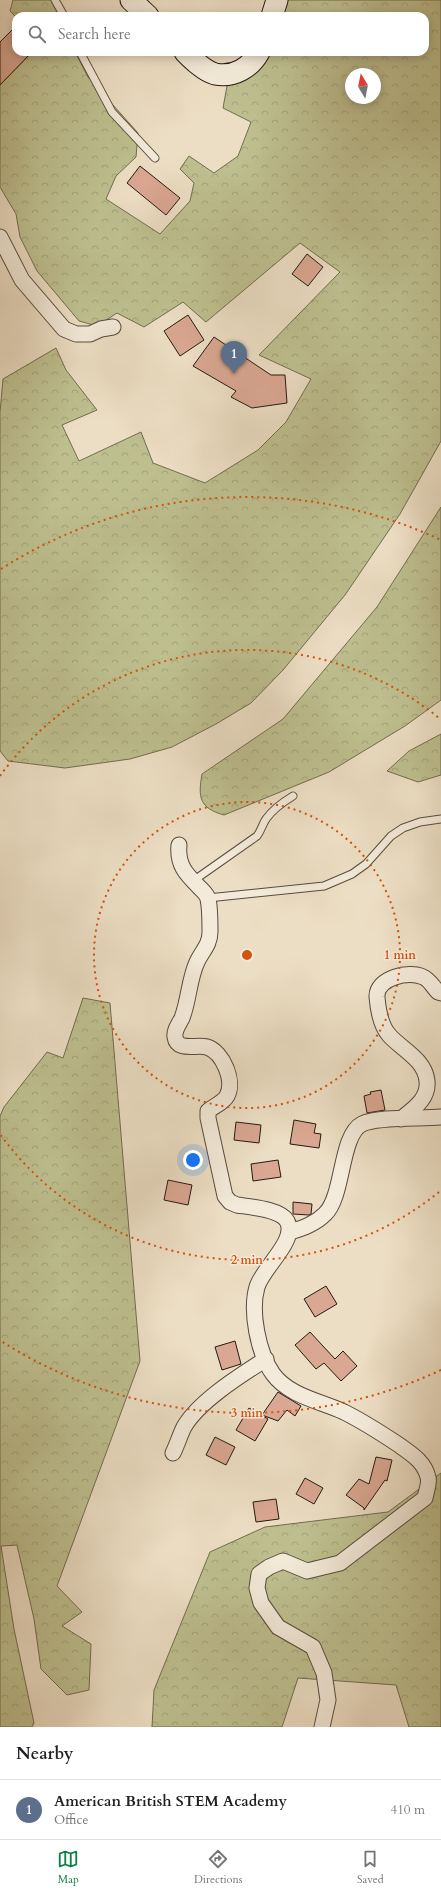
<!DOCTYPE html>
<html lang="en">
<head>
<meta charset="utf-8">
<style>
	body { margin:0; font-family:Cardo,serif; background:#f6f6f6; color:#202124 }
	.compass { position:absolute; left:345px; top:68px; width:36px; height:36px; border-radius:50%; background:#fff; box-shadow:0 2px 10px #0003; rotate:350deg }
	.you { position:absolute; left:193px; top:1160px; width:14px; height:14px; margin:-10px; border:3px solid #fff; border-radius:50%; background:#1a73e8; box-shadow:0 0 0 6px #1a73e833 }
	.badge { display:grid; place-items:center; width:26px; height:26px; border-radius:50%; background:#0b8043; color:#fff; font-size:13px; font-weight:700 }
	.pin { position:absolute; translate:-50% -33px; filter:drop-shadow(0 1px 2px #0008) }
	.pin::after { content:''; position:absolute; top:21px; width:14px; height:12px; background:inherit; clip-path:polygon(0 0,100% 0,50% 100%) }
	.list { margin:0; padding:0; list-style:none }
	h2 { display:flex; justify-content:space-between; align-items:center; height:52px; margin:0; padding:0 16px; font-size:17px }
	h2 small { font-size:13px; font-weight:400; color:#757577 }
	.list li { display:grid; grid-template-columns:26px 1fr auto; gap:12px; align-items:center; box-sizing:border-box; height:60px; padding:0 16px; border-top:1px solid #e0e0e0 }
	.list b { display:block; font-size:15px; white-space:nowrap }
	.list p { margin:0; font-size:13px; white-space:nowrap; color:#757577 }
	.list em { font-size:13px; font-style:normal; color:#757577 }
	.icon { flex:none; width:22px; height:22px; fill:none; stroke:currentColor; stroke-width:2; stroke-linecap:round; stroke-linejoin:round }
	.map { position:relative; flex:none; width:441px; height:1727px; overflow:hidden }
	.search { position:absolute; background:#fff; box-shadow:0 2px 10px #0003; left:12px; right:12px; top:12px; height:44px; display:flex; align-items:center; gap:10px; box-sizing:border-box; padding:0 14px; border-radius:12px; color:#757577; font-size:15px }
	.sheet { height:112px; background:#fff }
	nav { display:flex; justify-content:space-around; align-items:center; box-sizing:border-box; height:56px; border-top:1px solid #e0e0e0; background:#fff; font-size:11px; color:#757577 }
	nav a { display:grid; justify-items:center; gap:2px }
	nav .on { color:#0b8043 }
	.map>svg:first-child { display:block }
</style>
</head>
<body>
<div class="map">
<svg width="441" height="1727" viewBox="0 0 441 1727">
	<defs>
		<pattern id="forest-crowns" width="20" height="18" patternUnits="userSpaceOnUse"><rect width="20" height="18" fill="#bebf8f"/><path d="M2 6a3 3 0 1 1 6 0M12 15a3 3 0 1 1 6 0" fill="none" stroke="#a3a47a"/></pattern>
	</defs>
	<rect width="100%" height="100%" fill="#ecdec4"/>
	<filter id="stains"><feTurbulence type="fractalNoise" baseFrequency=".005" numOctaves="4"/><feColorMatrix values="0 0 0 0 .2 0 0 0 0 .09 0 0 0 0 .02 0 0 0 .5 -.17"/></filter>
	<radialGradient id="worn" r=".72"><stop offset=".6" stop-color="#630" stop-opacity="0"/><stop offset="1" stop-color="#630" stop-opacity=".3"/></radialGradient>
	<g fill="url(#forest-crowns)" stroke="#716d50" fill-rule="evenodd">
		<polygon points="13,0 54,0 60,16 16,16 16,17 10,11"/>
		<path d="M 288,0 L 441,0 L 441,441 L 400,514 L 345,595 L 283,670 L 251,703 L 216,724 L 172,747 L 130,759 L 65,768 L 8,761 L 0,751 L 0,412 L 3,379 L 56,348 L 66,370 L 97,410 L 62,425 L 79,461 L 141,432 L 153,463 L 205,483 L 258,450 L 286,422 L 311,379 L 259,355 L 340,272 L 300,243 L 206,322 L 183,302 L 144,327 L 117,313 L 97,326 L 79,321 L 37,271 L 20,237 L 16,214 L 0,187 L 0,85 L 32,52 L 75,52 L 88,77 L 138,133 L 136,157 L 116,176 L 106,199 L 160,234 L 190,201 L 194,183 L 180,169 L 189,156 L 214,173 L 238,156 L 251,122 L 223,108 L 227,86 L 266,61 L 270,52 L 425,52 L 425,16 L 283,16 ZM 351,74 L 375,74 L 375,98 L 351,98 Z"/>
		<path d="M 441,507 L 441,700 L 405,726 L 329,772 L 224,815 C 199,808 198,797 202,774 L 283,719 L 377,607 Z"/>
		<polygon points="441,734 441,775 418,782 387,771 409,751"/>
		<polygon points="83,998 110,1003 140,1361 57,1586 82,1612 62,1626 91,1644 89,1690 67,1695 41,1669 34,1619 17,1545 1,1546 14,1629 34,1723 32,1727 0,1727 0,1116 4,1107 47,1052 63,1058"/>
		<polygon points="441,1473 441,1727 409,1727 396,1685 298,1678 282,1727 152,1727 154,1690 210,1552 265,1527 388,1512"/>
	</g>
	<g fill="#daa792" stroke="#241b11">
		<polygon points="16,26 16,52 32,52 0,85 0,42"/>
		<polygon points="140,166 180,198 166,215 127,183"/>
		<polygon points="307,254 323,267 308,286 292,274"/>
		<polygon points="188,315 204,340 180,356 164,331"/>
		<polygon points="214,337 271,375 285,375 287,403 252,408 231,397 236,391 193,366"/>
		<polygon points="381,1090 385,1110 367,1113 364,1096 371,1094 370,1092"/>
		<polygon points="294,1120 316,1124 314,1133 321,1134 319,1148 290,1144"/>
		<polygon points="236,1122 261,1125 259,1143 234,1140"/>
		<polygon points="278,1160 281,1177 253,1181 251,1164"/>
		<polygon points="168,1180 192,1185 188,1205 164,1200"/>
		<polygon points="293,1202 312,1204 311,1214 309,1215 293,1214"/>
		<polygon points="326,1286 337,1304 315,1317 304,1299"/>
		<polygon points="310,1332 335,1359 343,1351 357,1366 341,1381 324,1363 316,1369 295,1345"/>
		<polygon points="235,1341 241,1364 222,1370 215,1347"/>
		<polygon points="278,1392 301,1406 295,1416 287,1410 278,1421 262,1415"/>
		<polygon points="249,1408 268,1419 255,1441 236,1430"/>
		<polygon points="215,1437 235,1447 226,1465 206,1455"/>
		<polygon points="376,1457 392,1460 387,1481 385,1480 364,1510 364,1508 346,1495 359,1479 369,1484"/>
		<polygon points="305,1478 323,1488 314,1504 296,1494"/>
		<polygon points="276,1499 279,1519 256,1522 253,1502"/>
	</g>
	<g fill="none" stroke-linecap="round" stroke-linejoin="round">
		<defs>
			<g id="lane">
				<polyline points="55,0 64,16"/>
				<polyline points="80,52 112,112 155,158"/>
				<path d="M 193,881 L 257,836 C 261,831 262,825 266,819 C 273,809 283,802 293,796"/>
				<polyline points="208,898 324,886 352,874 366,864 391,836 403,828 420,822 441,819"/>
			</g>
			<g id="street">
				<polyline points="0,237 22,280 64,329 76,334 90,334 101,329 113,327"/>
				<path d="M 179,845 C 177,865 186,874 199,887 C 202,890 207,894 208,899 C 210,908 210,922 210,932 C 210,945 202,951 197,962 C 189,979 189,1000 182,1018 C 179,1024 174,1030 175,1037 C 177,1052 197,1044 207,1047 C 223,1052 235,1081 227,1096 C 223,1103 214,1106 208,1111 L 208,1118 L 225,1196 L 230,1202 L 237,1205 C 250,1207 280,1209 287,1221 C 298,1240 263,1267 257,1287 C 250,1311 258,1353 273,1374 C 289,1396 320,1401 344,1412 C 364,1422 381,1433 399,1445 C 411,1454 424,1461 428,1477 C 430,1483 426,1492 425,1498 L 340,1563 L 307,1571 L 283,1561 L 269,1567 L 259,1574 L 257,1588 L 261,1603 L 278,1627 L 313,1647 L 324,1673 L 328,1700 L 322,1727"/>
				<path d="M 401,1119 C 413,1109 429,1099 427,1081 C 425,1059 401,1049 389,1035 C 381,1026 378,1009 377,997 C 376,978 409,970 423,977 C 429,979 434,988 438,992 L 441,993"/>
				<path d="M 290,1232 C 303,1228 315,1224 325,1214 C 344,1196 340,1135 362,1124 C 378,1116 422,1119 441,1117"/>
				<path d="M 173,1453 C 177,1445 180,1435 184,1427 C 199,1401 241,1375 266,1359"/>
			</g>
			<g id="secondary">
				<polyline points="131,0 148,16"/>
				<polyline points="272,16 277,0"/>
				<path d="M 185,52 C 193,60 204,71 215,74 C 234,78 251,67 259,52"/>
			</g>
		</defs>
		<use href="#lane" stroke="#564c3e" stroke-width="9"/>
		<use href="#street" stroke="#564c3e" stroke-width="17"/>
		<use href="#secondary" stroke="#241b11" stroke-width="23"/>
		<use href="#lane" stroke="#f3ead9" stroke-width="7"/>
		<use href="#street" stroke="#f3ead9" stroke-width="15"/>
		<use href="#secondary" stroke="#f3ead9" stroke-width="21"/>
	</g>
	<g fill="none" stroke="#d4530c" stroke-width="2" stroke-dasharray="2 4">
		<circle cx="247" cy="955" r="153"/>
		<path d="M439 1192A305 305 0 0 1 0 1134M0 776A305 305 0 0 1 439 718"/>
		<path d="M441 1370A458 458 0 0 1 1 1341M1 569A458 458 0 0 1 441 540"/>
	</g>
	<circle cx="247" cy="955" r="6" fill="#d4530c" stroke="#f3ead9" stroke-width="2"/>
	<g font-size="12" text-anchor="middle" font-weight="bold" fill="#d4530c" stroke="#f3ead9" stroke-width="3" stroke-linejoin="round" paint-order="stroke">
		<text x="400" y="959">1 min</text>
		<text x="247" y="1264">2 min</text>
		<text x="247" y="1417">3 min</text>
	</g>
	<rect width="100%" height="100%" filter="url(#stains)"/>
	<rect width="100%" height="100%" fill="url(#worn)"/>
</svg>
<svg class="compass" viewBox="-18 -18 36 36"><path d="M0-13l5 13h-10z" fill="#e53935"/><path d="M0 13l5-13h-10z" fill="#757577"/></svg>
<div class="you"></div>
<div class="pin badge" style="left:234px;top:374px;background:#5c6f8a">1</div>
<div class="search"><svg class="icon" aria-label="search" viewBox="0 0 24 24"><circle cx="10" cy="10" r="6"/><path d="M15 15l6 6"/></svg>Search here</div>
</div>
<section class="sheet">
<h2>Nearby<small></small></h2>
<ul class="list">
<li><span class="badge" style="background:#5c6f8a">1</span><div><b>American British STEM Academy</b><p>Office</p></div><em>410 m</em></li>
</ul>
</section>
<nav>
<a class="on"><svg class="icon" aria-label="map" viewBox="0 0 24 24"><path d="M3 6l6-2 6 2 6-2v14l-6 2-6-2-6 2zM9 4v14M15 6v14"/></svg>Map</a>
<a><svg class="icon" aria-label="directions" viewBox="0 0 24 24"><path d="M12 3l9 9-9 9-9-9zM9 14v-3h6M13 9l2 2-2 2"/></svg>Directions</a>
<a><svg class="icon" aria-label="saved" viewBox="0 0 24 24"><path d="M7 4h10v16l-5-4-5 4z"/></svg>Saved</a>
</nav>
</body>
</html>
